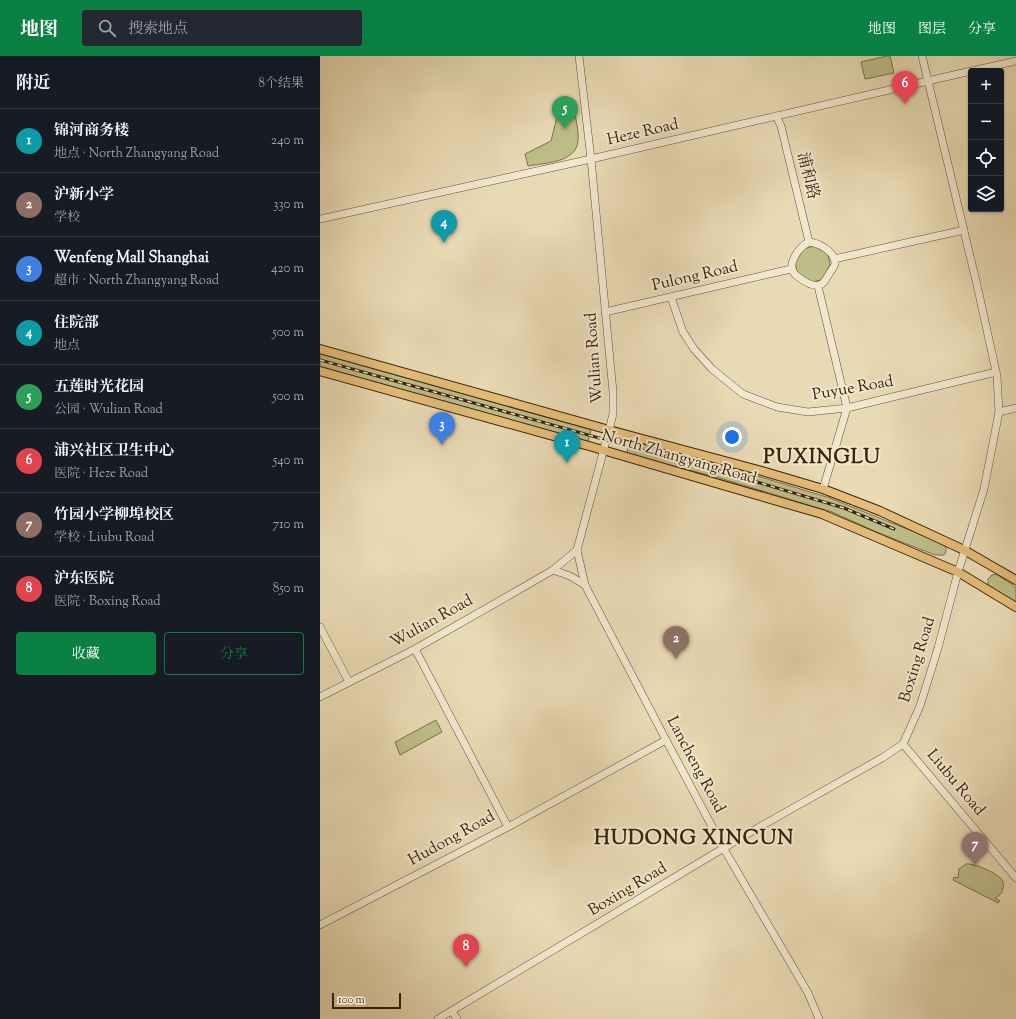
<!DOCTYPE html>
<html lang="zh">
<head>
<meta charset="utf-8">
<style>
	body { margin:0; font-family:"Sorts Mill Goudy","Noto Serif SC",serif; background:#242831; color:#f1f3f6 }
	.controls { position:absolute; right:12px; top:12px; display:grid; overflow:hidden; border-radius:4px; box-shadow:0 1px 3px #0004 }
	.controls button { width:36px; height:36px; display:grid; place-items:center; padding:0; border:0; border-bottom:1px solid #363941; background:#171b24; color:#f1f3f6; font:20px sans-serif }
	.scale { position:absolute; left:12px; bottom:10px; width:69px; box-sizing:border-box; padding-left:4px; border:2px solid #3a2309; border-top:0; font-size:11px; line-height:14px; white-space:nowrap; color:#3a2309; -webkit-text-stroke:3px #f0e7ce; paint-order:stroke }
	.you { position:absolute; left:412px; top:381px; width:14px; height:14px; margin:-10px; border:3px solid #fff; border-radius:50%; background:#1a73e8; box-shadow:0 0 0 6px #1a73e833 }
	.badge { display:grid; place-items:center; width:26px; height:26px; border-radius:50%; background:#0b8043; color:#fff; font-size:13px; font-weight:700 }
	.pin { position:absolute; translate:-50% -33px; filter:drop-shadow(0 1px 2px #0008) }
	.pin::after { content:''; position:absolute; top:21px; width:14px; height:12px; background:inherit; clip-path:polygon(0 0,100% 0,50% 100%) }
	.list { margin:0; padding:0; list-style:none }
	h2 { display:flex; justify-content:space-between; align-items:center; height:52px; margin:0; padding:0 16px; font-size:17px }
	h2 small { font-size:13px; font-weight:400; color:#9ea1a6 }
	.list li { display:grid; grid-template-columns:26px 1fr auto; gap:12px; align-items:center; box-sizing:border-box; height:64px; padding:0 16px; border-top:1px solid #363941 }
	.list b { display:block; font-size:15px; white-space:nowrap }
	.list p { margin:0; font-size:13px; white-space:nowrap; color:#9ea1a6 }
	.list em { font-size:13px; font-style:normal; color:#9ea1a6 }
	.actions { display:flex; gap:8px; padding:12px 16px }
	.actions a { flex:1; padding:9px 0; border:1px solid #0b8043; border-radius:4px; text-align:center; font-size:14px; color:#0b8043 }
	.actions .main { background:#0b8043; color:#fff }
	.icon { flex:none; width:22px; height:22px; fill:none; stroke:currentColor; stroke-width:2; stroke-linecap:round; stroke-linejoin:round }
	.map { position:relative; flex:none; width:696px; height:963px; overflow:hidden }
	header { display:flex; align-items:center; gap:24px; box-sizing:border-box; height:56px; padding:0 20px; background:#0b8043; color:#fff }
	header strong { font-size:19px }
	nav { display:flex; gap:22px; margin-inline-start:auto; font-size:14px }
	.search { width:280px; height:36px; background:#242831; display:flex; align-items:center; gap:10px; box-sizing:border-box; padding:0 14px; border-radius:4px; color:#9ea1a6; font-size:15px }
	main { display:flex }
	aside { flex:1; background:#171b24 }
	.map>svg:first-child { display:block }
</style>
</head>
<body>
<header>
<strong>地图</strong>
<div class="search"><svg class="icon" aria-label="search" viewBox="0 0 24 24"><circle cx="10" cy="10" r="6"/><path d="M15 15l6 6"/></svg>搜索地点</div>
<nav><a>地图</a><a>图层</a><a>分享</a></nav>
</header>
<main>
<aside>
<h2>附近<small>8个结果</small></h2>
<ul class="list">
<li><span class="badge" style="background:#0f9aa8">1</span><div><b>锦河商务楼</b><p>地点 · North Zhangyang Road</p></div><em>240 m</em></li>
<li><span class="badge" style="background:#8d6e63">2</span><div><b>沪新小学</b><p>学校</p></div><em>330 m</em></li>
<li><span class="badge" style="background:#3f7fe0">3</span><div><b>Wenfeng Mall Shanghai</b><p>超市 · North Zhangyang Road</p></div><em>420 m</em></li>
<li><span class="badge" style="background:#0f9aa8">4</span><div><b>住院部</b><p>地点</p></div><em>500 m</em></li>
<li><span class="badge" style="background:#2e9e5b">5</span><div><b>五莲时光花园</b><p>公园 · Wulian Road</p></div><em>500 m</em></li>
<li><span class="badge" style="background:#e0444e">6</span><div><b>浦兴社区卫生中心</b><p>医院 · Heze Road</p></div><em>540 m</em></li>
<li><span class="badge" style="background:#8d6e63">7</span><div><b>竹园小学柳埠校区</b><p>学校 · Liubu Road</p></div><em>710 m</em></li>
<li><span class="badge" style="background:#e0444e">8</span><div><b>沪东医院</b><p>医院 · Boxing Road</p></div><em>850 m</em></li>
</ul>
<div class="actions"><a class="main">收藏</a><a>分享</a></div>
</aside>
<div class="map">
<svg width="696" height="963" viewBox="0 0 696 963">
	<rect width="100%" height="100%" fill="#e8dab4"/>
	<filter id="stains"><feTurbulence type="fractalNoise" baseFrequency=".005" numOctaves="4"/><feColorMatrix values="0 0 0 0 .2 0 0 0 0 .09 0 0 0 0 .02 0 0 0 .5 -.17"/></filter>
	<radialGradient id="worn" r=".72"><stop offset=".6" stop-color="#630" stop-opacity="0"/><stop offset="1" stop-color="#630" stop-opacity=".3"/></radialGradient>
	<g fill="#bdbd88" stroke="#7c7048">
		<polygon points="567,0 570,0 574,17 545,23 541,6"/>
		<path d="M 255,57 C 256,66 259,76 258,85 C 256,107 224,107 208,110 L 205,98 L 231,85 L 237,61 Z"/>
		<polygon points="494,190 508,198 510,209 502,224 491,226 477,216 475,206 484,193"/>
		<polygon points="0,298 269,373 271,375 268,385 265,386 0,311"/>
		<path d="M 315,386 L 395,407 L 510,442 L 624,488 C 627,493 627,494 624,499 L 615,499 L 559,477 L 512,456 L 393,420 L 312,400 L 308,398 C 306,392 309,387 315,386 Z"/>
		<polygon points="676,518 696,531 696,547 672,533 668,528 668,523 672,519"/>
		<polygon points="116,664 122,676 80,699 75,686"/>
		<path d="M 646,808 C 654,807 678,817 682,824 C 684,827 684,830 683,833 C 682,838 679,840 675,842 L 680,845 L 678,847 L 633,824 L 634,821 L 638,822 L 639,813 Z"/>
	</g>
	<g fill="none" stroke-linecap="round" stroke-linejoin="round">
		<defs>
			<g id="minor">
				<polyline points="652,15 696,5"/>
				<polyline points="456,60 461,70 489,186"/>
				<polyline points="0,163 271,103 651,15"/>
				<path d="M 489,186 C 499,187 516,196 515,208 C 514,211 511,215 509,218 C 506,223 504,228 499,229 C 492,231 482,224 477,220 C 464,210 479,191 489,186 Z"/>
				<polyline points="514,203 644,174"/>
				<polyline points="498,230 527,352 503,433"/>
				<polyline points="351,241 363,276 374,293 392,313 423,338 457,351 488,356 527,352 676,316"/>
				<polyline points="285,256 471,213"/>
				<polyline points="679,356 696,352"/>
				<polyline points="257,494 265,529 346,684 404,793 488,937 499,963"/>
				<polyline points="233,514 250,520 265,529"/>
				<polyline points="0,571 29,626"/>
				<polyline points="95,593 188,771"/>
				<polyline points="0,641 95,593 195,536 233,514 257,494 289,374 293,358 293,336 271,103 259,0"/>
				<polyline points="583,688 696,822"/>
				<polyline points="0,869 188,771 346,684"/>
				<polyline points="132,955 137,963"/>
				<polyline points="118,963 434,774 562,702 583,688 600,650 618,592 638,516 664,433 679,356 677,320 657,229 602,0"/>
			</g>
			<g id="major">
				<polyline points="0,293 289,374 442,415 503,433 560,455 644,494 696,524"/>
				<polyline points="0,315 269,390 502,458 638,516 696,551"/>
			</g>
		</defs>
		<use href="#minor" stroke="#665134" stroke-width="8"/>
		<use href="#major" stroke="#3a2309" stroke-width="10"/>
		<use href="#minor" stroke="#f0e7ce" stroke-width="7"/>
		<use href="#major" stroke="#e4bd7a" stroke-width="8"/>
		<defs>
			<polyline id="rail" points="0,304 347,401 407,417 524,452 574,473"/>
		</defs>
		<use href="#rail" stroke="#3a2309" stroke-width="3"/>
		<use href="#rail" stroke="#f0e7ce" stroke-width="1.5" stroke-dasharray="4.5" stroke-linecap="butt"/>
	</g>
	<g text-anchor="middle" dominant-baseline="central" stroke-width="4" stroke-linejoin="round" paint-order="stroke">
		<g font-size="16" fill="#3a2309" stroke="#f0e7ce">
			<text transform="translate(323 77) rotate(-13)">Heze Road</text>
			<text transform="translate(487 120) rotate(76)">浦和路</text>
			<text transform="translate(375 221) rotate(-13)">Pulong Road</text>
			<text transform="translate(275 302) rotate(-94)">Wulian Road</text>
			<text transform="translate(533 333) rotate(-10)">Puyue Road</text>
			<text transform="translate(359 402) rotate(16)">North Zhangyang Road</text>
			<text transform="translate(112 566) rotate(-29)">Wulian Road</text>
			<text transform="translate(598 604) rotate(-73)">Boxing Road</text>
			<text transform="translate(375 709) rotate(62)">Lancheng Road</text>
			<text transform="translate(635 727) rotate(50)">Liubu Road</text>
			<text transform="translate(132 783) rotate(-29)">Hudong Road</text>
			<text transform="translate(308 834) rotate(-31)">Boxing Road</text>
		</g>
		<g font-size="20" font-weight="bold" letter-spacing="1" fill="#3a2309" stroke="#f0e7ce">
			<text x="502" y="402">PUXINGLU</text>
			<text x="374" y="783">HUDONG XINCUN</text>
		</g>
	</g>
	<rect width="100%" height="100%" filter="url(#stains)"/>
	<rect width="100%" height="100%" fill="url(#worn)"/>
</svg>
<div class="controls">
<button>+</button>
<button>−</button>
<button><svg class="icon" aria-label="locate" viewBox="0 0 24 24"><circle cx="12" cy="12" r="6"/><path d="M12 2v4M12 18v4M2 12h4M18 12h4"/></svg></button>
<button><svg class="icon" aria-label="layers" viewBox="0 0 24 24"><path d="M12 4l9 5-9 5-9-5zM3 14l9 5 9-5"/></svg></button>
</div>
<div class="scale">100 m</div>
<div class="you"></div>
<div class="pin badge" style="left:247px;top:407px;background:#0f9aa8">1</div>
<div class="pin badge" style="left:356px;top:603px;background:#8d6e63">2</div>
<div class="pin badge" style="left:122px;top:389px;background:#3f7fe0">3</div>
<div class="pin badge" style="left:124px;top:187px;background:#0f9aa8">4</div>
<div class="pin badge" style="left:245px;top:73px;background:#2e9e5b">5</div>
<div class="pin badge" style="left:585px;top:48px;background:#e0444e">6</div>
<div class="pin badge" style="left:655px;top:809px;background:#8d6e63">7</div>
<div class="pin badge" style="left:146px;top:911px;background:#e0444e">8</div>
</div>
</main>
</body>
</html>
